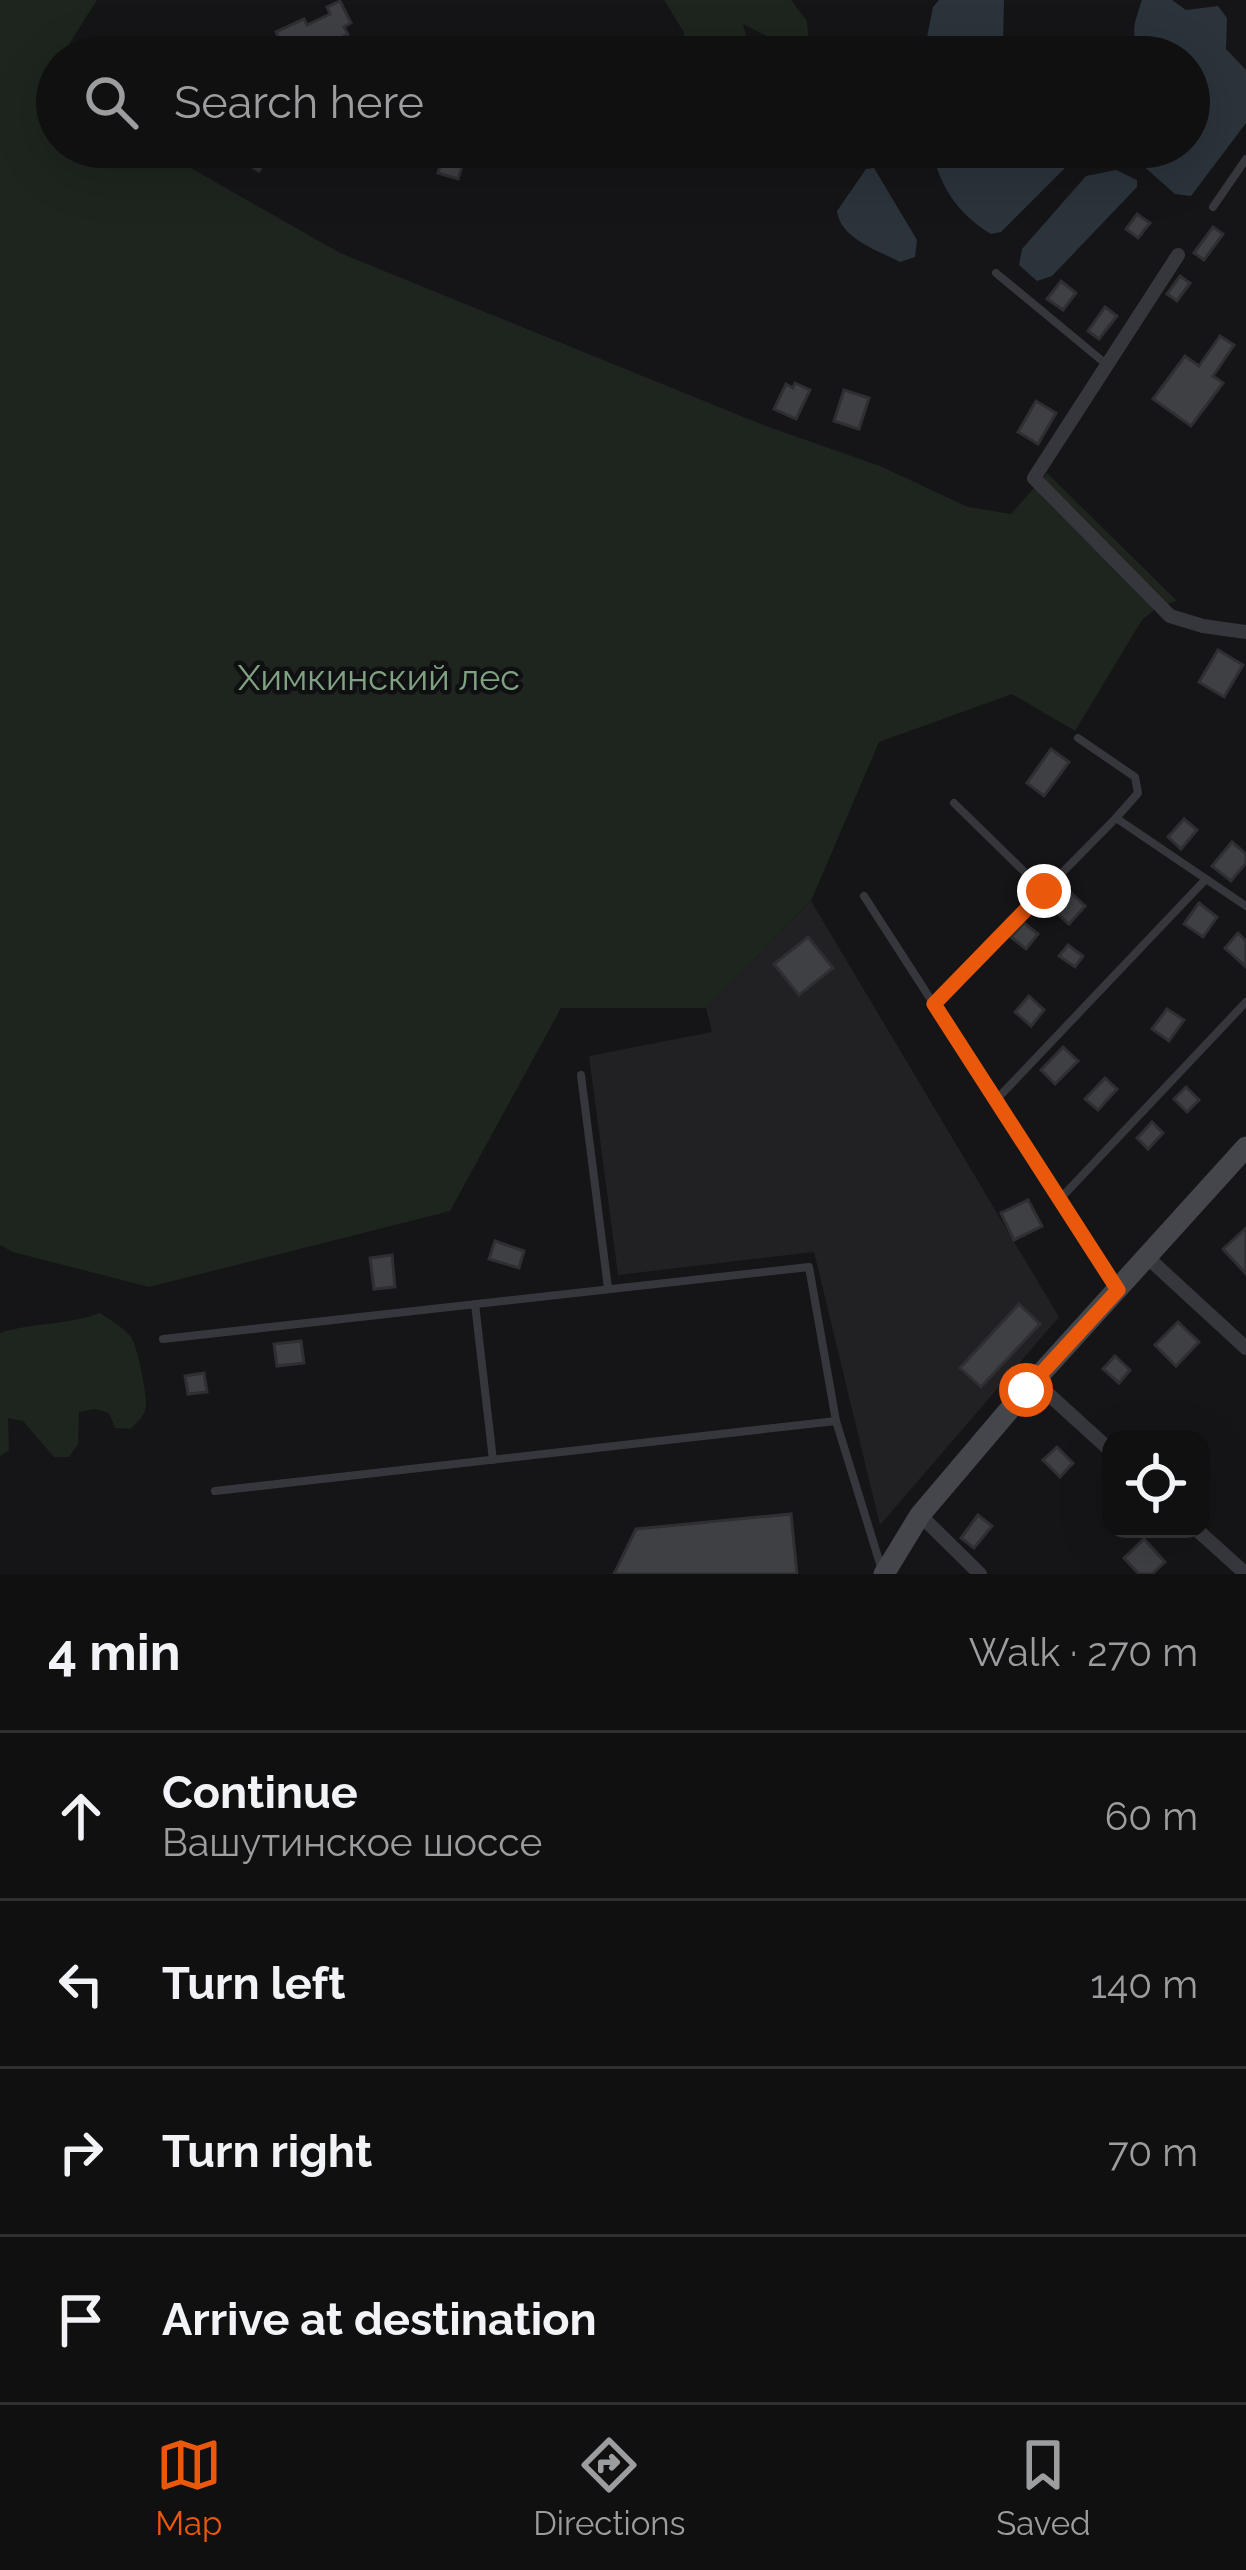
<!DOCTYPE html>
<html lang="en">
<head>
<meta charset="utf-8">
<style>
	body { margin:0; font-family:Raleway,sans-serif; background:#1e1e1f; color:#f1f3f6 }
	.controls { position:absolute; right:36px; bottom:36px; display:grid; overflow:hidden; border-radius:24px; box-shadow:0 12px 48px #0002 }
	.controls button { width:108px; height:108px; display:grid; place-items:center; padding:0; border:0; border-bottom:3px solid #303031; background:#101011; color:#f1f3f6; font:60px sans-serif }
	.stop { position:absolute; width:36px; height:36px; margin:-27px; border:9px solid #ea580c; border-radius:50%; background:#fff }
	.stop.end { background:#ea580c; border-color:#fff; box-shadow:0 3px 12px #0008 }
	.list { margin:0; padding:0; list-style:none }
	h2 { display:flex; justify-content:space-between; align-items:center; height:156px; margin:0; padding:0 48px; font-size:51px }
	h2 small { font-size:39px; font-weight:400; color:#9c9d9f }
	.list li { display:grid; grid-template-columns:78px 1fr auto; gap:36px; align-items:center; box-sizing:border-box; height:168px; padding:0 48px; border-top:3px solid #303031 }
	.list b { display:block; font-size:45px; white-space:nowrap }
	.list p { margin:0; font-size:39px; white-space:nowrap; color:#9c9d9f }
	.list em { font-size:39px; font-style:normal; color:#9c9d9f }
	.icon { flex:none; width:66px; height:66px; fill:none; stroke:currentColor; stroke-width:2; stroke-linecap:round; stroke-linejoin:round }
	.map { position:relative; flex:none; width:1246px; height:1574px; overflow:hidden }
	.search { position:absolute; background:#101011; box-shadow:0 12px 48px #0002; left:36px; right:36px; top:36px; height:132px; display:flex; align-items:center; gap:30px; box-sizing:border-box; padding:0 42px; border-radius:66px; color:#9c9d9f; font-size:45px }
	.sheet { height:828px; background:#101011 }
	nav { display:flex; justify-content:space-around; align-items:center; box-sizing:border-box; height:168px; border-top:3px solid #303031; background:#101011; font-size:33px; color:#9c9d9f }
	nav a { display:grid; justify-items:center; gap:6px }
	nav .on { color:#ea580c }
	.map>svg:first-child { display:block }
</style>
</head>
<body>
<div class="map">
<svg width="1246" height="1574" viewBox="0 0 1246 1574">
	<rect width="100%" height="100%" fill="#151517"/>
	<polygon fill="#212124" points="811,901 1059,1317 880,1525 814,1252 618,1275 589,1056 712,1032 706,1008"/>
	<g fill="#1d251e">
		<polygon points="0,0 97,0 61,57 57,57 44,84 57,92 57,147 154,147 340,253 763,425 880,466 968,507 1011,514 1047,473 1177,601 1159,606 1142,620 1075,731 1012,694 879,742 811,901 706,1008 561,1008 450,1211 149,1287 13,1252 0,1245"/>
		<polygon points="664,0 791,0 807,21 809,45 783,44 743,24 752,57 692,57 683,31"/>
		<path d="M 100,1313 C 110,1320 123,1327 131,1337 C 137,1344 147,1395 146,1405 C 145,1416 138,1422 130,1429 L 115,1428 L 109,1413 L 95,1409 L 79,1412 L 78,1444 L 69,1457 L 54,1457 L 23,1421 L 8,1418 L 9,1450 L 0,1456 L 0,1333 C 33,1322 64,1326 100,1313 Z"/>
	</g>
	<g fill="#2b333b">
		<polygon points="939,0 1004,0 1003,45 1017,57 923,57 933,7"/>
		<path d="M 1142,0 L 1172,0 L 1186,10 L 1218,6 L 1227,18 L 1226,49 L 1246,70 L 1246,123 L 1191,196 L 1175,194 L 1122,147 L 1189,147 L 1189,57 L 1143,57 C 1129,32 1134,25 1142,0 Z"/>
		<path d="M 931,147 L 1086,147 L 1001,232 L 991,234 C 957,214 939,185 931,147 Z"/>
		<path d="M 874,168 L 917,240 L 915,257 L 900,262 C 877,250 840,238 837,211 L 866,169 Z"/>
		<polygon points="1116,170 1137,180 1137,187 1052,276 1037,281 1019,265 1022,249 1086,176"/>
	</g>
	<g fill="#3f4044" stroke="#2f2f33" stroke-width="3">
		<polygon points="340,1 351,23 344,27 348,34 301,57 288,57 276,32 304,19 307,25 330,14 327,7"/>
		<polygon points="241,147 274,147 259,171 235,156"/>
		<polygon points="446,147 468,147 458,179 438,173"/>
		<polygon points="1137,214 1150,223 1138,238 1126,229"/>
		<polygon points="1213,227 1223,234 1204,260 1194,253"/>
		<polygon points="1180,276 1190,283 1177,301 1167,294"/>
		<polygon points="1061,281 1076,293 1063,310 1047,299"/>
		<polygon points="1105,307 1117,316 1099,339 1088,331"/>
		<polygon points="1220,336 1234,345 1213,376 1223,383 1191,426 1153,399 1185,356 1199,366"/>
		<polygon points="795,383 810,390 796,419 774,409 786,384 793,388"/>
		<polygon points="844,390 869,398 859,429 834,421"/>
		<polygon points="1036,401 1056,413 1038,444 1018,432"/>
		<polygon points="1218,650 1243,665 1224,697 1199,682"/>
		<polygon points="1051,749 1069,762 1044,796 1027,783"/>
		<polygon points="1184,819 1197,830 1181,849 1168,837"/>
		<polygon points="1232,842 1246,854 1246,863 1231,881 1212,866"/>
		<polygon points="1065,887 1085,906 1069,924 1048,905"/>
		<polygon points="1199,903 1217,917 1203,937 1184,924"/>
		<polygon points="1024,923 1038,934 1026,949 1011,937"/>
		<polygon points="1238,933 1246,941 1246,967 1225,948"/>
		<polygon points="808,937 833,968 799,995 774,964"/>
		<polygon points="1068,945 1083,956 1075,967 1059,956"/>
		<polygon points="1029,996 1044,1010 1031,1026 1015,1012"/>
		<polygon points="1167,1009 1184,1020 1169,1041 1152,1029"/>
		<polygon points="1063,1047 1078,1061 1055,1084 1041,1070"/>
		<polygon points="1105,1078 1117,1089 1098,1110 1085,1099"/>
		<polygon points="1186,1087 1199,1100 1187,1112 1174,1099"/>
		<polygon points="1152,1122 1163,1133 1148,1149 1137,1138"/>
		<polygon points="1028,1200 1042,1226 1014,1240 1001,1213"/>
		<polygon points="1246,1228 1246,1274 1223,1249"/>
		<polygon points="495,1241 524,1251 519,1268 489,1259"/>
		<polygon points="392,1255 395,1287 374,1289 370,1258"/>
		<polygon points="1019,1304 1040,1324 981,1387 960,1368"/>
		<polygon points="1178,1322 1199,1342 1176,1366 1155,1345"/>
		<polygon points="301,1341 304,1363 277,1366 274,1344"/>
		<polygon points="1115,1356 1130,1370 1119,1383 1103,1369"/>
		<polygon points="204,1373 207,1392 188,1394 185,1376"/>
		<polygon points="1057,1447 1073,1463 1060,1477 1043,1460"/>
		<polygon points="791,1514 797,1574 614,1574 636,1529"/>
		<polygon points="978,1515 992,1526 974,1548 961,1538"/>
		<polygon points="1144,1539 1165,1562 1152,1574 1139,1574 1124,1558"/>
	</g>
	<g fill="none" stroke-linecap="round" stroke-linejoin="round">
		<g stroke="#36373c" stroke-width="8">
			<polyline points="1213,207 1246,159"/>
			<polyline points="996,273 1106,364"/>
			<polyline points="1078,738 1135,777 1138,793 1116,818"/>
			<polyline points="954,803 1044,891"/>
			<polyline points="864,896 1117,1288"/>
			<polyline points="934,1003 1116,818 1246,906"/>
			<polyline points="581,1075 608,1288"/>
			<polyline points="996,1100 1206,879"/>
			<polyline points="1059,1200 1246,1002"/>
			<polyline points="475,1304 493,1460"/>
			<polyline points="163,1339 809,1267 836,1421 881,1567"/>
			<polyline points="215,1491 836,1421"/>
		</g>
		<g stroke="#36373c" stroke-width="14">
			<polyline points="1178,255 1034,478 1170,616 1203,626 1246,632"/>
			<polyline points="1147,1257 1246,1348"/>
			<polyline points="1034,1381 1111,1451"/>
			<polyline points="920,1515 980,1574"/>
			<polyline points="1196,1529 1246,1574"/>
		</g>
		<polyline stroke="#44464c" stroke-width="21" points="884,1574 920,1515 1026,1390 1246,1147"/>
	</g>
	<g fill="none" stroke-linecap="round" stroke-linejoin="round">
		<polyline stroke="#ea580c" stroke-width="15" points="1026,1390 1118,1290 934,1004 1044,891"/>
	</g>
	<g text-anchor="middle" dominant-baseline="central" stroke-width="9" stroke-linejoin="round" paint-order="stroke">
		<g font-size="36" fill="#7ea282" stroke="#101012">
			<text x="379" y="677">Химкинский лес</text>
		</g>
	</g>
</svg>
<div class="controls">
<button><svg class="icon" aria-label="locate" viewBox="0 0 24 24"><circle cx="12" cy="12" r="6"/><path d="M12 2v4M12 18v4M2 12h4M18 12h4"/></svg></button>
</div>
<div class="stop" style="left:1026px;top:1390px"></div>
<div class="stop end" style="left:1044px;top:891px"></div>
<div class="search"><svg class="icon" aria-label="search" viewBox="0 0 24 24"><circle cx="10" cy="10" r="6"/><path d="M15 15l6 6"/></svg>Search here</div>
</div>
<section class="sheet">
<h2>4 min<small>Walk · 270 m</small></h2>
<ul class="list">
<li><svg class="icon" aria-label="ahead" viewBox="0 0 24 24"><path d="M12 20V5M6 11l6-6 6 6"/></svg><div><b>Continue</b><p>Вашутинское шоссе</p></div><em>60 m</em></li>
<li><svg class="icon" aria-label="left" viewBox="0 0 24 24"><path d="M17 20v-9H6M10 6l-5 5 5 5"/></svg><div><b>Turn left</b></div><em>140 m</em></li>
<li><svg class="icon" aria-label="right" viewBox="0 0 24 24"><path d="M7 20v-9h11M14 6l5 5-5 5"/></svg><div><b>Turn right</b></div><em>70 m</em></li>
<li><svg class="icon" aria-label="arrive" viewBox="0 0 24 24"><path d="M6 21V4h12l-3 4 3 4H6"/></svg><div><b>Arrive at destination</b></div></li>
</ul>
</section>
<nav>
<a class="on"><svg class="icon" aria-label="map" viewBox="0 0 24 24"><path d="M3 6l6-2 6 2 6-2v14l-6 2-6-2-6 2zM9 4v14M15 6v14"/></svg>Map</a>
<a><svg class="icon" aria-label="directions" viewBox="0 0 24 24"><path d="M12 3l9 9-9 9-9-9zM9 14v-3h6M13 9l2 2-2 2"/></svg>Directions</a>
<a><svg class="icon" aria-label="saved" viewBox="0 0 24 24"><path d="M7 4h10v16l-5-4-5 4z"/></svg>Saved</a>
</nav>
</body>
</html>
